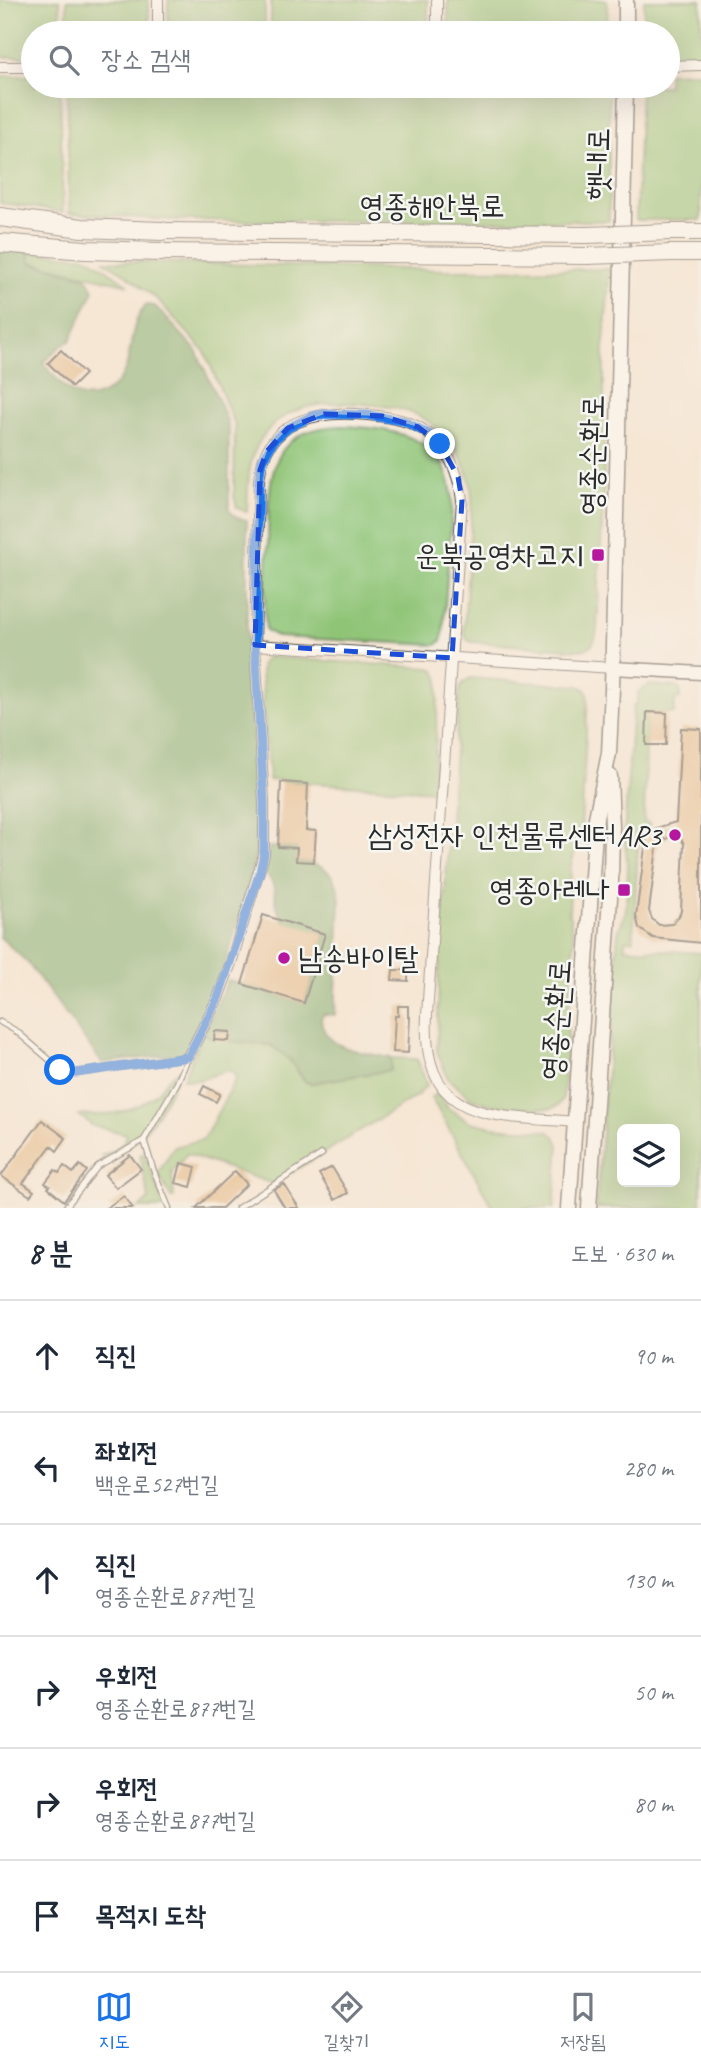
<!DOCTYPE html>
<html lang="ko">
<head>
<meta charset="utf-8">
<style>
	body { margin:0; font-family:Caveat,"Poor Story",sans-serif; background:#f2f2f3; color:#1f2937 }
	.controls { position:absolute; right:21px; bottom:21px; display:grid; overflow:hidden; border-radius:10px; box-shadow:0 7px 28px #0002 }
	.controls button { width:63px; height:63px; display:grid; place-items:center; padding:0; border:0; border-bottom:2px solid #e0e1e3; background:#fff; color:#1f2937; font:35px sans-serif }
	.stop { position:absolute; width:21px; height:21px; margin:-16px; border:5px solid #1a73e8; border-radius:50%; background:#fff }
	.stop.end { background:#1a73e8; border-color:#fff; box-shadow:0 2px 7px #0008 }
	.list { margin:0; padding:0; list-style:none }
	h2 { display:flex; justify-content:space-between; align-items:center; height:91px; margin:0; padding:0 28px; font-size:30px }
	h2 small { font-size:23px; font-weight:400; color:#747a83 }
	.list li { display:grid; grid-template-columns:46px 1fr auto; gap:21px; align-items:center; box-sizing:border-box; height:112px; padding:0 28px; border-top:2px solid #e0e1e3 }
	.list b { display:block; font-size:26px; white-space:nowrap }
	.list p { margin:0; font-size:23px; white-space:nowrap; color:#747a83 }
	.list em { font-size:23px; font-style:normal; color:#747a83 }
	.icon { flex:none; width:38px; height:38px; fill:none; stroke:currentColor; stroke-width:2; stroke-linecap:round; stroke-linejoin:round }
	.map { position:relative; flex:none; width:701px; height:1208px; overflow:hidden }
	.search { position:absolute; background:#fff; box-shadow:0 7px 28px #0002; left:21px; right:21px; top:21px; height:77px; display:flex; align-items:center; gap:18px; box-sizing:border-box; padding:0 24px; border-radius:38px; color:#747a83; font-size:26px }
	.sheet { height:763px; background:#fff }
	nav { display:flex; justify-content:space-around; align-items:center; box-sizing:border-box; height:98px; border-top:2px solid #e0e1e3; background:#fff; font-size:19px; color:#747a83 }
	nav a { display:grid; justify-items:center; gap:4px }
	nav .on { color:#1a73e8 }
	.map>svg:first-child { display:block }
</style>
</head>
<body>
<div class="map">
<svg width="701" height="1208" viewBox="0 0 701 1208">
	<rect width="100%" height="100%" fill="#f6f6f2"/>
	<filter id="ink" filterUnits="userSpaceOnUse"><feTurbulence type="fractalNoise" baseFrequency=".0143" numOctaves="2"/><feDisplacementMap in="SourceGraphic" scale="14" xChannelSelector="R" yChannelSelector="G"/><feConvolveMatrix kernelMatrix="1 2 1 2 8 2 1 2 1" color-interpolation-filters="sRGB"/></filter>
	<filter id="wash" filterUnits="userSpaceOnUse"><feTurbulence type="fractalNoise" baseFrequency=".00686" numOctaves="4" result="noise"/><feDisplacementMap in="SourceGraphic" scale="28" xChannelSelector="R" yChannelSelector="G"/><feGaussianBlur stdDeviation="1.57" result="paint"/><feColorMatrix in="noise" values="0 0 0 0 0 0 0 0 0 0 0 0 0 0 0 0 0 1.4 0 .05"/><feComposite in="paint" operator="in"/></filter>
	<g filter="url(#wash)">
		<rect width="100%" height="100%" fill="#f5e6d4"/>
		<g fill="#8fc476" stroke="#5d7850" stroke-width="2" fill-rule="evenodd">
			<polygon points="0,0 60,0 61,33 33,33 33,57 0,57"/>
			<rect x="67" y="0" width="82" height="33"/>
			<rect x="168" y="0" width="97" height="33"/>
			<rect x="271" y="0" width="157" height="33"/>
			<polygon points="448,0 607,0 608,33 448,33"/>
			<polygon points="644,0 701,0 701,59 668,59 668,33 644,33"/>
			<polygon points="701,72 701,220 636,220 641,86 668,86 668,73"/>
			<polygon points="0,76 33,76 33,86 60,86 63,212 0,203"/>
			<polygon points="67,86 609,86 609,221 257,221 174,220 69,213"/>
			<polygon points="30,252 88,257 129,285 30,262"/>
			<path d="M 104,261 L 445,270 L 610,269 L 604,342 L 604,483 L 597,629 C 596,641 592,649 579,650 L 472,642 L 467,640 L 464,631 L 472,502 C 472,461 443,421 403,410 C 389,406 375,405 361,404 C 321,401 280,405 258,444 C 247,464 248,489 247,512 L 237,508 L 234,496 L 235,425 L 205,352 L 159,301 L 128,276 Z"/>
			<path d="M 343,426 C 398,428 453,439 452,506 L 443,634 L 441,641 L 436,645 L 278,637 L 266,630 C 263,604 267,574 268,548 C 270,486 261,427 343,426 Z"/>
			<polygon points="269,657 430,668 435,670 439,680 433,791 269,780 261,671 262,662"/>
			<polygon points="470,678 579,686 585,689 588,694 581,832 571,865 569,912 574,942 563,1098 558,1106 550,1109 491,1105 471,1098 448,1079 437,1051 439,974 459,692 462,684"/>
			<path d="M 650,685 L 677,687 L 680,690 L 680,699 L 675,699 L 674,713 L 647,713 L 644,822 L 649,823 L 650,828 L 642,837 L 638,849 L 633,940 L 625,940 L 625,948 L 701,953 L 701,1208 L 596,1208 L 618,933 L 626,910 L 628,869 L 624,835 L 633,706 L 636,705 L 639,691 ZM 622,1129 L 675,1129 L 675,1182 L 622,1182 Z"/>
			<path d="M 204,1030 C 225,1050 248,1034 272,1046 C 289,1053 294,1070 306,1082 L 312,1083 L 391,1070 L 391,1058 L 417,1059 L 427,1085 L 418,1095 L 273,1184 L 187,1154 L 172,1172 L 174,1198 L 171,1198 L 158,1173 L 174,1147 L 204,1139 L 236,1078 L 232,1071 C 213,1069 209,1085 183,1079 Z"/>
			<path d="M 180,1069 C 167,1100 139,1157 100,1156 C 112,1153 125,1146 127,1134 L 93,1126 L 79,1115 C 104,1116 133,1113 153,1096 C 165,1087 164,1079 180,1069 Z"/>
			<polygon points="436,1094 448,1108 470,1122 494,1127 547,1131 555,1136 559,1145 554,1208 493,1208 431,1097"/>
			<polygon points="144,1153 165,1208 139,1208 149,1200 140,1155"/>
		</g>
		<g fill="#73aa67" stroke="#4f6a49" stroke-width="2">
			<path d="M 0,248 L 30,252 L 30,262 L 87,277 L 94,290 L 70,341 L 62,345 L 43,363 C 51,372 60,384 70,391 C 92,407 118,390 126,367 C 133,345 130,323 146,305 L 155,306 L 196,350 L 225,415 L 229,430 L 229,510 L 237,518 L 247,520 L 247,673 L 256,778 L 256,852 L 240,916 L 215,995 L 189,1048 L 179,1054 L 102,1063 L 27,962 L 0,937 Z"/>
			<path d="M 269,847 L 297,848 L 296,861 C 324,863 338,873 340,902 L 335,1015 L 324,1014 L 321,1018 C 322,1051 366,1052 391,1058 L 391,1070 L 312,1083 L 306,1082 L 290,1060 L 271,1045 L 229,1041 L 229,1032 L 215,1031 L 214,1040 L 204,1033 L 228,980 L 305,1003 L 325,934 C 314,931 297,929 287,923 C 270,912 281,884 265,874 Z"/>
		</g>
		<g id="blocks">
			<g fill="#deac6f" fill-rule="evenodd">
				<polygon points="61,350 85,374 72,387 48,363"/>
				<polygon points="647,712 667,713 666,745 646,745"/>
				<path d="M 681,728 L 701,729 L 701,943 L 653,938 L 639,928 L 636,916 L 646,840 L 656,828 L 676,822 ZM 672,836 L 681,838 L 684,844 L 681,911 L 679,916 L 672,924 L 659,925 L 652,919 L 649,911 L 657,848 L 660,842 Z"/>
				<polygon points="281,782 308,784 306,830 316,831 314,862 296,861 297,848 278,847"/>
				<polygon points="263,915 325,934 304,1003 242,984"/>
				<polygon points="393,970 408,970 408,981 392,980"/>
				<polygon points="398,1006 408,1006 408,1017 410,1017 408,1053 393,1052 395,1016 398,1016"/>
				<polygon points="215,1031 230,1032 229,1041 214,1040"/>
				<polygon points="204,1086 220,1094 216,1102 200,1094"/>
				<polygon points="42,1120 66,1138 57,1151 51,1146 23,1183 34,1191 30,1196 1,1176"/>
				<polygon points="130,1155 141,1169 116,1188 105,1175"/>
				<polygon points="181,1163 196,1167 191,1187 176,1183"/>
				<polygon points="80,1165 87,1171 64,1201 48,1188 50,1186 45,1183 55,1170 59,1173 64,1166 73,1173"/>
				<polygon points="332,1167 348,1193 335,1200 319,1174"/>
				<polygon points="235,1171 247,1184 222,1208 196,1208"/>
				<polygon points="284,1184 299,1208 285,1208 274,1190"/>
				<polygon points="124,1196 133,1208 106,1208"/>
			</g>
		</g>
	</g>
	<g filter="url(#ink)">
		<use href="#blocks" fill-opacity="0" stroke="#494744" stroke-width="2"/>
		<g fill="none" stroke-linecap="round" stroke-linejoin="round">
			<defs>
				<g id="service">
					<polyline points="0,1022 16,1031 65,1073 77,1073 187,1057"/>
					<polyline points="144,1140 153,1169 169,1208"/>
					<polyline points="65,1208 98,1166 144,1140 177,1083 188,1058"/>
					<polyline points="238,1208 322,1154"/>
				</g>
				<g id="minor">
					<polyline points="158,0 158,33"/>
					<polyline points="437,33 437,0"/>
					<polyline points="668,66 701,65"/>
					<polyline points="0,67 33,67"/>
					<polyline points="255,645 613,668"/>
					<path d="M 188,1057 L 218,998 L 231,963 L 264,854 L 264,801 L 255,645 L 259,480 C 266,418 317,410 368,415 C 390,417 412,420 429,434 C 449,450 459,475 462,500 L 427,1015 C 421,1124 492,1115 575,1122"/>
				</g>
				<polyline id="tertiary" points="613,668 701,673"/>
				<g id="secondary">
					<polyline points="626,0 626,33"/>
					<polyline points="569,1208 596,818 609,753 612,689 626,86"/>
					<polyline points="589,1208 611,883 612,826 610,776"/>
				</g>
				<g id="trunk">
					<polyline points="162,231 587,235"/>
					<polyline points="670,232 701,232"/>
					<polyline points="162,252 587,256"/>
					<polyline points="671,253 701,253"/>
				</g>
				<g id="motorway">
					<polyline points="0,217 82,228 162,231"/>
					<polyline points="0,243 85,250 162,252"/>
				</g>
			</defs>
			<use href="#service" stroke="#494744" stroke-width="7"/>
			<use href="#minor" stroke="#494744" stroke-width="12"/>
			<use href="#tertiary" stroke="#494744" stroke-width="15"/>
			<use href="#secondary" stroke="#494744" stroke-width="17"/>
			<use href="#trunk" stroke="#494744" stroke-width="18"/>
			<use href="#motorway" stroke="#494744" stroke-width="20"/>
			<use href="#service" stroke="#fff" stroke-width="4.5"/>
			<use href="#minor" stroke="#fff" stroke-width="10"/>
			<use href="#tertiary" stroke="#fff" stroke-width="12"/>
			<use href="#secondary" stroke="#fff" stroke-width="14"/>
			<use href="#trunk" stroke="#fff" stroke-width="16"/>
			<use href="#motorway" stroke="#fff" stroke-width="18"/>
			<defs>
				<g id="trunk-bridge">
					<polyline points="587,235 670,232"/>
					<polyline points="587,256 671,253"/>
				</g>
			</defs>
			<use href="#trunk-bridge" stroke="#494744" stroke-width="18" stroke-linecap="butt"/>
			<use href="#trunk-bridge" stroke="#fff" stroke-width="16"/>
		</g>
	</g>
	<g fill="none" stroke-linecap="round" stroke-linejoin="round" filter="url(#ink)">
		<polyline stroke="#1a73e8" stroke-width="9" points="60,1070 65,1073 76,1073 188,1057 218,998 260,872 264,854 264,802 255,645 259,480 262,461 275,439 288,428 312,416 324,414 367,415 404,421 429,434 440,444"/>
	</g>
	<path d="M0 0H701V1208H0ZM 324,414 L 382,416 L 418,427 L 440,444 L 458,477 L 462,500 L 452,658 L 255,645 L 260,470 L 267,451 L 288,428 Z" fill="#f5e6d4" fill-opacity=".55" fill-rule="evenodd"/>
	<path fill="none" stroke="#1d4ed8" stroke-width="5" stroke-dasharray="14 9" stroke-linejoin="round" d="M 324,414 L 382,416 L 418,427 L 440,444 L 458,477 L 462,500 L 452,658 L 255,645 L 260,470 L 267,451 L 288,428 Z"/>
	<g fill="#b5179e" stroke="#f6f6f2" stroke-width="2.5">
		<rect x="591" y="548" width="14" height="14" rx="3.5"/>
		<circle cx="675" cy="835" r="7"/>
		<rect x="617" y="883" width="14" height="14" rx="3.5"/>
		<circle cx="284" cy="958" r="7"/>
	</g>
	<g text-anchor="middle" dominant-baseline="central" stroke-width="5" stroke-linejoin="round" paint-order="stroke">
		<g font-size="30" fill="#2b2b2b" stroke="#f6f6f2">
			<text transform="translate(598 164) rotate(-89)">햇내로</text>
			<text x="432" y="206">영종해안북로</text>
			<text transform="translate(592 455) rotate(-89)">영종순환로</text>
			<text transform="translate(556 1020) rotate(-86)">영종순환로</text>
		</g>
		<g font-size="30" fill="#2b2b2b" stroke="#f6f6f2" text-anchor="end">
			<text x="584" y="555">운북공영차고지</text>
			<text x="661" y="835">삼성전자 인천물류센터AR3</text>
			<text x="610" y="890">영종아레나</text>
			<text x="298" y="958" text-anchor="start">남송바이탈</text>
		</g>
	</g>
</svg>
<div class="controls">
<button><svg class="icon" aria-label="layers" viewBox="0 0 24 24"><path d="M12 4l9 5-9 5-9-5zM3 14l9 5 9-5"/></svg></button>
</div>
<div class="stop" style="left:60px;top:1070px"></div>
<div class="stop end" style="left:440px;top:444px"></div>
<div class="search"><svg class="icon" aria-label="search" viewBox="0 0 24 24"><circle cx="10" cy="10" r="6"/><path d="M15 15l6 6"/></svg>장소 검색</div>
</div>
<section class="sheet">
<h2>8 분<small>도보 · 630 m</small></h2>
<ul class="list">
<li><svg class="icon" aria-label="ahead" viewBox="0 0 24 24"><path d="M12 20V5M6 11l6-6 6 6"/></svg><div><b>직진</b></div><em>90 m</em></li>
<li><svg class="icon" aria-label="left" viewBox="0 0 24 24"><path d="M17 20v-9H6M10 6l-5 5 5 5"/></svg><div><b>좌회전</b><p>백운로527번길</p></div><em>280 m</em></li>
<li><svg class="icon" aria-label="ahead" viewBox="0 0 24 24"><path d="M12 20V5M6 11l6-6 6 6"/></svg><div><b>직진</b><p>영종순환로877번길</p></div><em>130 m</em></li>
<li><svg class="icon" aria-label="right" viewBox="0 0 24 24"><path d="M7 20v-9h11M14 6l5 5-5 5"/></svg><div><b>우회전</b><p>영종순환로877번길</p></div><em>50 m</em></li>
<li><svg class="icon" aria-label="right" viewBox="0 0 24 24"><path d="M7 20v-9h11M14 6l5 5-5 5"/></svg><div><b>우회전</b><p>영종순환로877번길</p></div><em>80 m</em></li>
<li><svg class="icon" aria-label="arrive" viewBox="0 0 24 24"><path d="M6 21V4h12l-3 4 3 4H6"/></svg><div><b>목적지 도착</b></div></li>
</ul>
</section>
<nav>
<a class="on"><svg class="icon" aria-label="map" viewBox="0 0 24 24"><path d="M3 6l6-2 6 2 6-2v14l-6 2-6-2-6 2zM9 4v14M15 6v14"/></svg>지도</a>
<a><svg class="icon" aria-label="directions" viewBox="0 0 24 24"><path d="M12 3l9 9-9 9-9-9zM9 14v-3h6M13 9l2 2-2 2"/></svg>길찾기</a>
<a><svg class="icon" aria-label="saved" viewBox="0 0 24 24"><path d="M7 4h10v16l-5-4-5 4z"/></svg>저장됨</a>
</nav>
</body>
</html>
